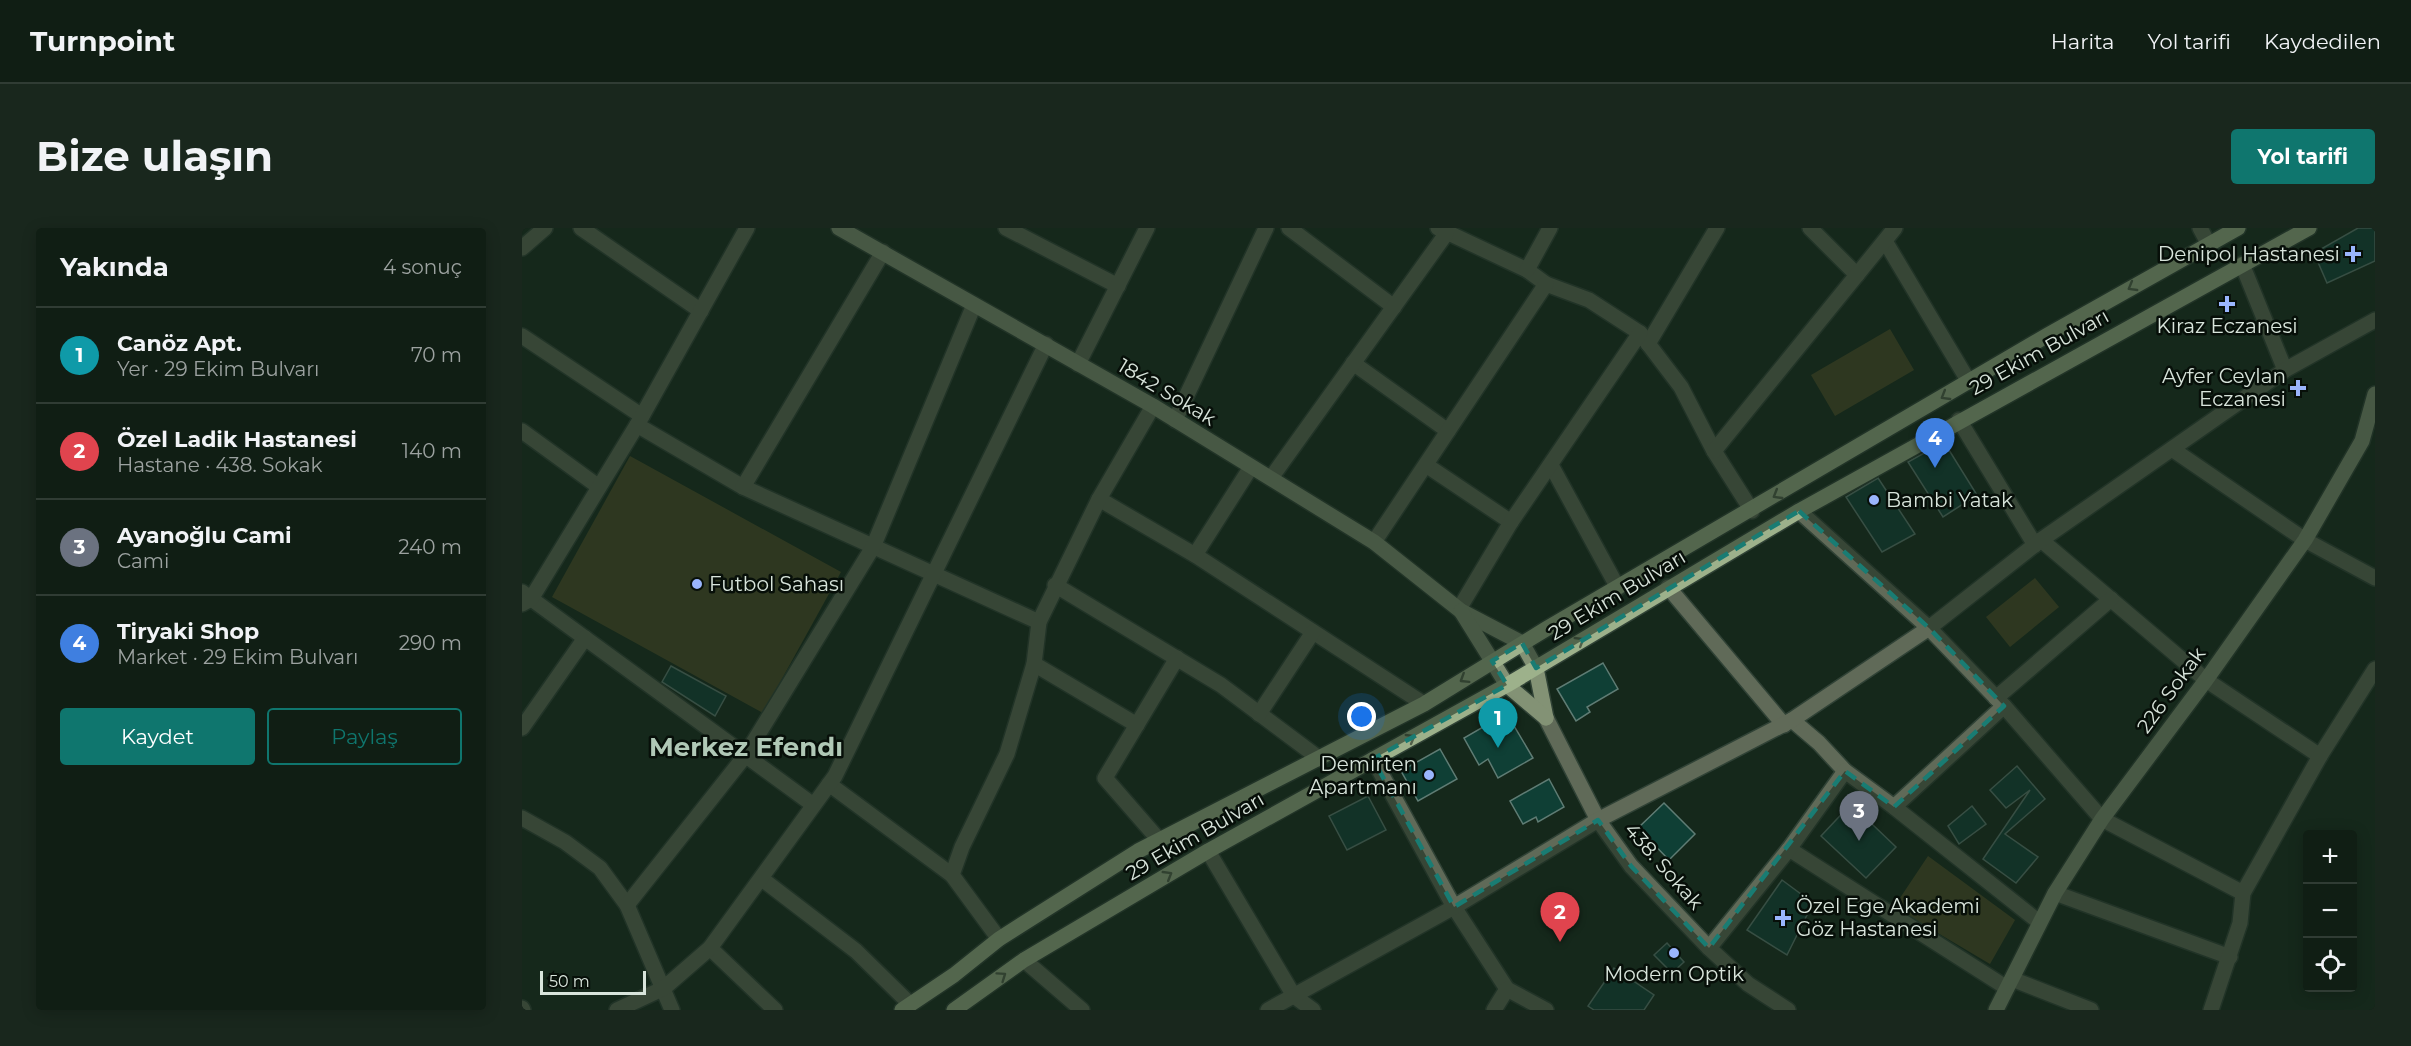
<!DOCTYPE html>
<html lang="tr">
<head>
<meta charset="utf-8">
<style>
	body { margin:0; font-family:Montserrat,sans-serif; background:#19271d; color:#f1f3f6 }
	.controls { position:absolute; right:18px; bottom:18px; display:grid; overflow:hidden; border-radius:6px; box-shadow:0 3px 15px #0003 }
	.controls button { width:54px; height:54px; display:grid; place-items:center; padding:0; border:0; border-bottom:2px solid #303c34; background:#101e14; color:#f1f3f6; font:30px sans-serif }
	.scale { position:absolute; left:18px; bottom:15px; width:106px; box-sizing:border-box; padding-left:6px; border:3px solid #d8e4db; border-top:0; font-size:16px; line-height:21px; white-space:nowrap; color:#d8e4db; -webkit-text-stroke:4px #070f09; paint-order:stroke }
	.you { position:absolute; left:840px; top:489px; width:21px; height:21px; margin:-15px; border:4px solid #fff; border-radius:50%; background:#1a73e8; box-shadow:0 0 0 9px #1a73e833 }
	.badge { display:grid; place-items:center; width:39px; height:39px; border-radius:50%; background:#0f766e; color:#fff; font-size:20px; font-weight:700 }
	.pin { position:absolute; translate:-50% -50px; filter:drop-shadow(0 2px 3px #0008) }
	.pin::after { content:''; position:absolute; top:32px; width:21px; height:18px; background:inherit; clip-path:polygon(0 0,100% 0,50% 100%) }
	.list { margin:0; padding:0; list-style:none }
	h2 { display:flex; justify-content:space-between; align-items:center; height:78px; margin:0; padding:0 24px; font-size:26px }
	h2 small { font-size:20px; font-weight:400; color:#9ca2a0 }
	.list li { display:grid; grid-template-columns:39px 1fr auto; gap:18px; align-items:center; box-sizing:border-box; height:96px; padding:0 24px; border-top:2px solid #303c34 }
	.list b { display:block; font-size:22px; white-space:nowrap }
	.list p { margin:0; font-size:20px; white-space:nowrap; color:#9ca2a0 }
	.list em { font-size:20px; font-style:normal; color:#9ca2a0 }
	.actions { display:flex; gap:12px; padding:18px 24px }
	.actions a { flex:1; padding:14px 0; border:2px solid #0f766e; border-radius:6px; text-align:center; font-size:21px; color:#0f766e }
	.actions .main { background:#0f766e; color:#fff }
	.icon { flex:none; width:33px; height:33px; fill:none; stroke:currentColor; stroke-width:2; stroke-linecap:round; stroke-linejoin:round }
	.map { position:relative; flex:none; width:1853px; height:782px; overflow:hidden; border-radius:6px }
	header { display:flex; align-items:center; gap:36px; box-sizing:border-box; height:84px; padding:0 30px; background:#101e14; border-bottom:2px solid #303c34 }
	header strong { font-size:28px }
	nav { display:flex; gap:33px; margin-inline-start:auto; font-size:21px }
	.intro { display:flex; align-items:center; justify-content:space-between; box-sizing:border-box; height:144px; padding:0 36px }
	h1 { margin:0; font-size:42px }
	.button { padding:15px 27px; border-radius:6px; background:#0f766e; color:#fff; font-size:21px; font-weight:700 }
	main { display:flex; gap:36px; padding:0 36px }
	aside { flex:1; background:#101e14; border-radius:6px; box-shadow:0 3px 15px #0003 }
	.map>svg:first-child { display:block }
</style>
</head>
<body>
<header>
<strong>Turnpoint</strong>
<nav><a>Harita</a><a>Yol tarifi</a><a>Kaydedilen</a></nav>
</header>
<div class="intro"><h1>Bize ulaşın</h1><a class="button">Yol tarifi</a></div>
<main>
<aside>
<h2>Yakında<small>4 sonuç</small></h2>
<ul class="list">
<li><span class="badge" style="background:#0f9aa8">1</span><div><b>Canöz Apt.</b><p>Yer · 29 Ekim Bulvarı</p></div><em>70 m</em></li>
<li><span class="badge" style="background:#e0444e">2</span><div><b>Özel Ladik Hastanesi</b><p>Hastane · 438. Sokak</p></div><em>140 m</em></li>
<li><span class="badge" style="background:#6b7280">3</span><div><b>Ayanoğlu Cami</b><p>Cami</p></div><em>240 m</em></li>
<li><span class="badge" style="background:#3f7fe0">4</span><div><b>Tiryaki Shop</b><p>Market · 29 Ekim Bulvarı</p></div><em>290 m</em></li>
</ul>
<div class="actions"><a class="main">Kaydet</a><a>Paylaş</a></div>
</aside>
<div class="map">
<svg width="1853" height="782" viewBox="0 0 1853 782">
	<rect width="100%" height="100%" fill="#15281b"/>
	<g fill="#4c4b27">
		<polygon points="1368,101 1392,142 1313,188 1289,147"/>
		<polygon points="108,228 319,344 241,485 30,369"/>
		<polygon points="1513,350 1537,379 1488,419 1464,389"/>
		<polygon points="1406,628 1493,692 1468,736 1372,679"/>
	</g>
	<g fill="#0f3f35" stroke="#5f7c74" stroke-width="1.5">
		<polygon points="1836,0 1853,0 1853,33 1805,55 1792,25"/>
		<polygon points="1422,214 1455,267 1421,289 1386,234"/>
		<polygon points="1356,250 1393,306 1360,324 1324,269"/>
		<polygon points="1081,435 1096,461 1065,479 1068,484 1054,493 1035,461"/>
		<polygon points="149,438 204,468 193,488 140,454"/>
		<polygon points="980,488 988,491 1011,530 976,550 966,531 957,537 942,510"/>
		<polygon points="918,521 935,551 896,573 879,543"/>
		<polygon points="1495,538 1523,571 1483,606 1516,629 1494,655 1461,631 1508,562 1484,580 1468,562"/>
		<polygon points="1027,551 1042,579 1016,594 1014,589 1001,596 988,573"/>
		<polygon points="846,568 864,602 825,622 807,588"/>
		<polygon points="1142,575 1173,606 1147,632 1116,600"/>
		<polygon points="1329,576 1374,619 1344,650 1299,608"/>
		<polygon points="1450,578 1464,596 1437,616 1426,598"/>
		<polygon points="1260,652 1291,675 1265,727 1225,702"/>
		<polygon points="1145,715 1162,734 1150,745 1132,727"/>
		<polygon points="1092,740 1132,767 1122,782 1072,782 1066,778"/>
	</g>
	<g fill="none" stroke-linecap="round" stroke-linejoin="round">
		<defs>
			<g id="street">
				<polyline points="59,0 179,83"/>
				<polyline points="484,0 596,58"/>
				<polyline points="767,0 872,79"/>
				<polyline points="916,0 1005,42 1024,56 1067,72 1118,105 1159,159 1192,223 1230,283"/>
				<polyline points="1288,0 1335,47"/>
				<polyline points="1678,0 1686,15"/>
				<polyline points="1363,13 1447,154"/>
				<polyline points="0,20 23,0"/>
				<polyline points="1720,36 1763,142"/>
				<polyline points="1005,42 1028,0"/>
				<polyline points="0,108 120,188"/>
				<polyline points="1126,116 1195,0"/>
				<polyline points="831,135 926,203"/>
				<polyline points="556,136 625,0"/>
				<polyline points="653,192 744,0"/>
				<polyline points="1437,192 1513,317"/>
				<polyline points="115,197 221,259 517,394"/>
				<polyline points="0,203 77,259"/>
				<polyline points="1650,221 1783,312 1853,350"/>
				<polyline points="1192,223 1373,0"/>
				<polyline points="904,237 989,294"/>
				<polyline points="1029,237 1096,360"/>
				<polyline points="749,250 924,6"/>
				<polyline points="221,259 361,24"/>
				<polyline points="577,271 673,327 902,476"/>
				<polyline points="1277,283 1407,400 1482,478 1580,591 1721,665"/>
				<polyline points="1519,312 1684,452 1798,528"/>
				<polyline points="852,314 1024,56"/>
				<polyline points="673,327 729,239"/>
				<polyline points="533,357 699,457 798,531"/>
				<polyline points="1146,359 1262,497"/>
				<polyline points="0,364 290,576"/>
				<polyline points="0,376 9,371 115,197 225,0"/>
				<polyline points="937,381 989,294 1118,105"/>
				<polyline points="512,436 615,497"/>
				<polyline points="1474,470 1589,371"/>
				<polyline points="737,486 791,404"/>
				<polyline points="1024,490 1076,592 1109,638 1187,720 1226,756 1266,782"/>
				<polyline points="1270,492 1297,515 1323,543 1372,579 1517,694"/>
				<polyline points="0,500 63,410"/>
				<polyline points="851,531 932,679 985,761 1024,782"/>
				<polyline points="307,556 430,647"/>
				<polyline points="1372,579 1482,478"/>
				<polyline points="0,590 43,614 78,640 105,677 150,782"/>
				<polyline points="637,612 583,550 655,430"/>
				<polyline points="1267,621 1485,760"/>
				<polyline points="686,623 772,768 791,782"/>
				<polyline points="240,651 334,723 388,776"/>
				<polyline points="1533,665 1708,729"/>
				<polyline points="105,677 223,528 351,319 452,77"/>
				<polyline points="477,711 430,647 440,619 485,526 512,436 517,394 577,271 631,178"/>
				<polyline points="188,720 253,782"/>
				<polyline points="1187,720 1267,621 1323,543"/>
				<polyline points="502,732 560,782"/>
				<polyline points="1490,751 1569,782"/>
				<polyline points="0,780 1,782"/>
				<polyline points="95,782 142,760 188,720 313,548 524,116"/>
				<polyline points="746,782 932,679 1076,592 1270,492 1407,400 1519,312 1763,142 1853,92"/>
				<polyline points="972,782 985,761"/>
				<polyline points="1689,782 1718,695 1721,665 1798,528 1853,441"/>
			</g>
			<g id="secondary">
				<polyline points="317,0 631,178 852,314 939,383 1000,415 1014,440 1024,490"/>
				<polyline points="939,383 985,457 1024,490"/>
				<polyline points="1474,782 1533,665 1580,591 1684,452 1783,312 1840,213 1853,166"/>
			</g>
			<g id="primary">
				<polyline points="380,782 432,747 477,711 616,623 902,476 1024,401 1524,108 1716,0"/>
				<polyline points="432,782 502,732 686,623 985,457 1277,283 1787,0"/>
			</g>
		</defs>
		<use href="#street" stroke="#304236" stroke-width="18"/>
		<use href="#secondary" stroke="#304236" stroke-width="18"/>
		<use href="#primary" stroke="#304236" stroke-width="18"/>
		<use href="#street" stroke="#606a58" stroke-width="15"/>
		<use href="#secondary" stroke="#839275" stroke-width="15"/>
		<use href="#primary" stroke="#9db18b" stroke-width="15"/>
	</g>
	<defs><path id="oneway-chevron" d="M-2-3.5L2.5 0L-2 3.5" fill="none" stroke-width="1.6" stroke-linecap="round" stroke-linejoin="round" transform="scale(1.5)"/></defs>
	<g stroke="#52604a">
		<use href="#oneway-chevron" transform="translate(1610 59) rotate(150)"/>
		<use href="#oneway-chevron" transform="translate(1423 168) rotate(149)"/>
		<use href="#oneway-chevron" transform="translate(1255 267) rotate(149)"/>
		<use href="#oneway-chevron" transform="translate(1058 413) rotate(-31)"/>
		<use href="#oneway-chevron" transform="translate(942 451) rotate(148)"/>
		<use href="#oneway-chevron" transform="translate(889 510) rotate(-30)"/>
		<use href="#oneway-chevron" transform="translate(646 647) rotate(-31)"/>
		<use href="#oneway-chevron" transform="translate(480 748) rotate(-35)"/>
	</g>
	<path d="M0 0H1853V782H0ZM 1277,283 L 1407,400 L 1482,478 L 1372,579 L 1323,543 L 1187,720 L 1109,638 L 1076,592 L 932,679 L 851,531 L 985,457 L 970,433 L 1000,415 L 1014,440 Z" fill="#15281b" fill-opacity=".55" fill-rule="evenodd"/>
	<path fill="none" stroke="#197c73" stroke-width="4.5" stroke-dasharray="12 8" stroke-linejoin="round" d="M 1277,283 L 1407,400 L 1482,478 L 1372,579 L 1323,543 L 1187,720 L 1109,638 L 1076,592 L 932,679 L 851,531 L 985,457 L 970,433 L 1000,415 L 1014,440 Z"/>
	<g fill="#9ab5fd" stroke="#070f09" stroke-width="2">
		<path d="M1828 17h6v6h6v6h-6v6h-6v-6h-6v-6h6z"/>
		<path d="M1702 67h6v6h6v6h-6v6h-6v-6h-6v-6h6z"/>
		<path d="M1773 151h6v6h6v6h-6v6h-6v-6h-6v-6h6z"/>
		<circle cx="1352" cy="272" r="6"/>
		<circle cx="175" cy="356" r="6"/>
		<circle cx="907" cy="547" r="6"/>
		<path d="M1258 681h6v6h6v6h-6v6h-6v-6h-6v-6h6z"/>
		<circle cx="1152" cy="725" r="6"/>
	</g>
	<g text-anchor="middle" dominant-baseline="central" stroke-width="5" stroke-linejoin="round" paint-order="stroke">
		<g font-size="20" fill="#d8e4db" stroke="#070f09" text-anchor="end">
			<text x="1818" y="26">Denipol Hastanesi</text>
			<text x="1705" y="98" text-anchor="middle">Kiraz Eczanesi</text>
			<text x="1764" y="148">Ayfer Ceylan<tspan x="1764" dy="23">Eczanesi</tspan></text>
			<text x="1364" y="272" text-anchor="start">Bambi Yatak</text>
			<text x="187" y="356" text-anchor="start">Futbol Sahası</text>
			<text x="895" y="536">Demirten<tspan x="895" dy="23">Apartmanı</tspan></text>
			<text x="1274" y="678" text-anchor="start">Özel Ege Akademi<tspan x="1274" dy="23">Göz Hastanesi</tspan></text>
			<text x="1152" y="746" text-anchor="middle">Modern Optik</text>
		</g>
		<g font-size="20" fill="#d8e4db" stroke="#070f09">
			<text transform="translate(1517 124) rotate(-29)">29 Ekim Bulvarı</text>
			<text transform="translate(645 164) rotate(31)">1842 Sokak</text>
			<text transform="translate(1095 367) rotate(-31)">29 Ekim Bulvarı</text>
			<text transform="translate(1649 462) rotate(-54)">226 Sokak</text>
			<text transform="translate(673 608) rotate(-30)">29 Ekim Bulvarı</text>
			<text transform="translate(1142 638) rotate(49)">438. Sokak</text>
		</g>
		<g font-size="26" font-weight="bold" fill="#b0c8b6" stroke="#070f09">
			<text x="224" y="519">Merkez Efendı</text>
		</g>
	</g>
</svg>
<div class="controls">
<button>+</button>
<button>−</button>
<button><svg class="icon" aria-label="locate" viewBox="0 0 24 24"><circle cx="12" cy="12" r="6"/><path d="M12 2v4M12 18v4M2 12h4M18 12h4"/></svg></button>
</div>
<div class="scale">50 m</div>
<div class="you"></div>
<div class="pin badge" style="left:976px;top:520px;background:#0f9aa8">1</div>
<div class="pin badge" style="left:1038px;top:714px;background:#e0444e">2</div>
<div class="pin badge" style="left:1337px;top:613px;background:#6b7280">3</div>
<div class="pin badge" style="left:1413px;top:240px;background:#3f7fe0">4</div>
</div>
</main>
</body>
</html>
